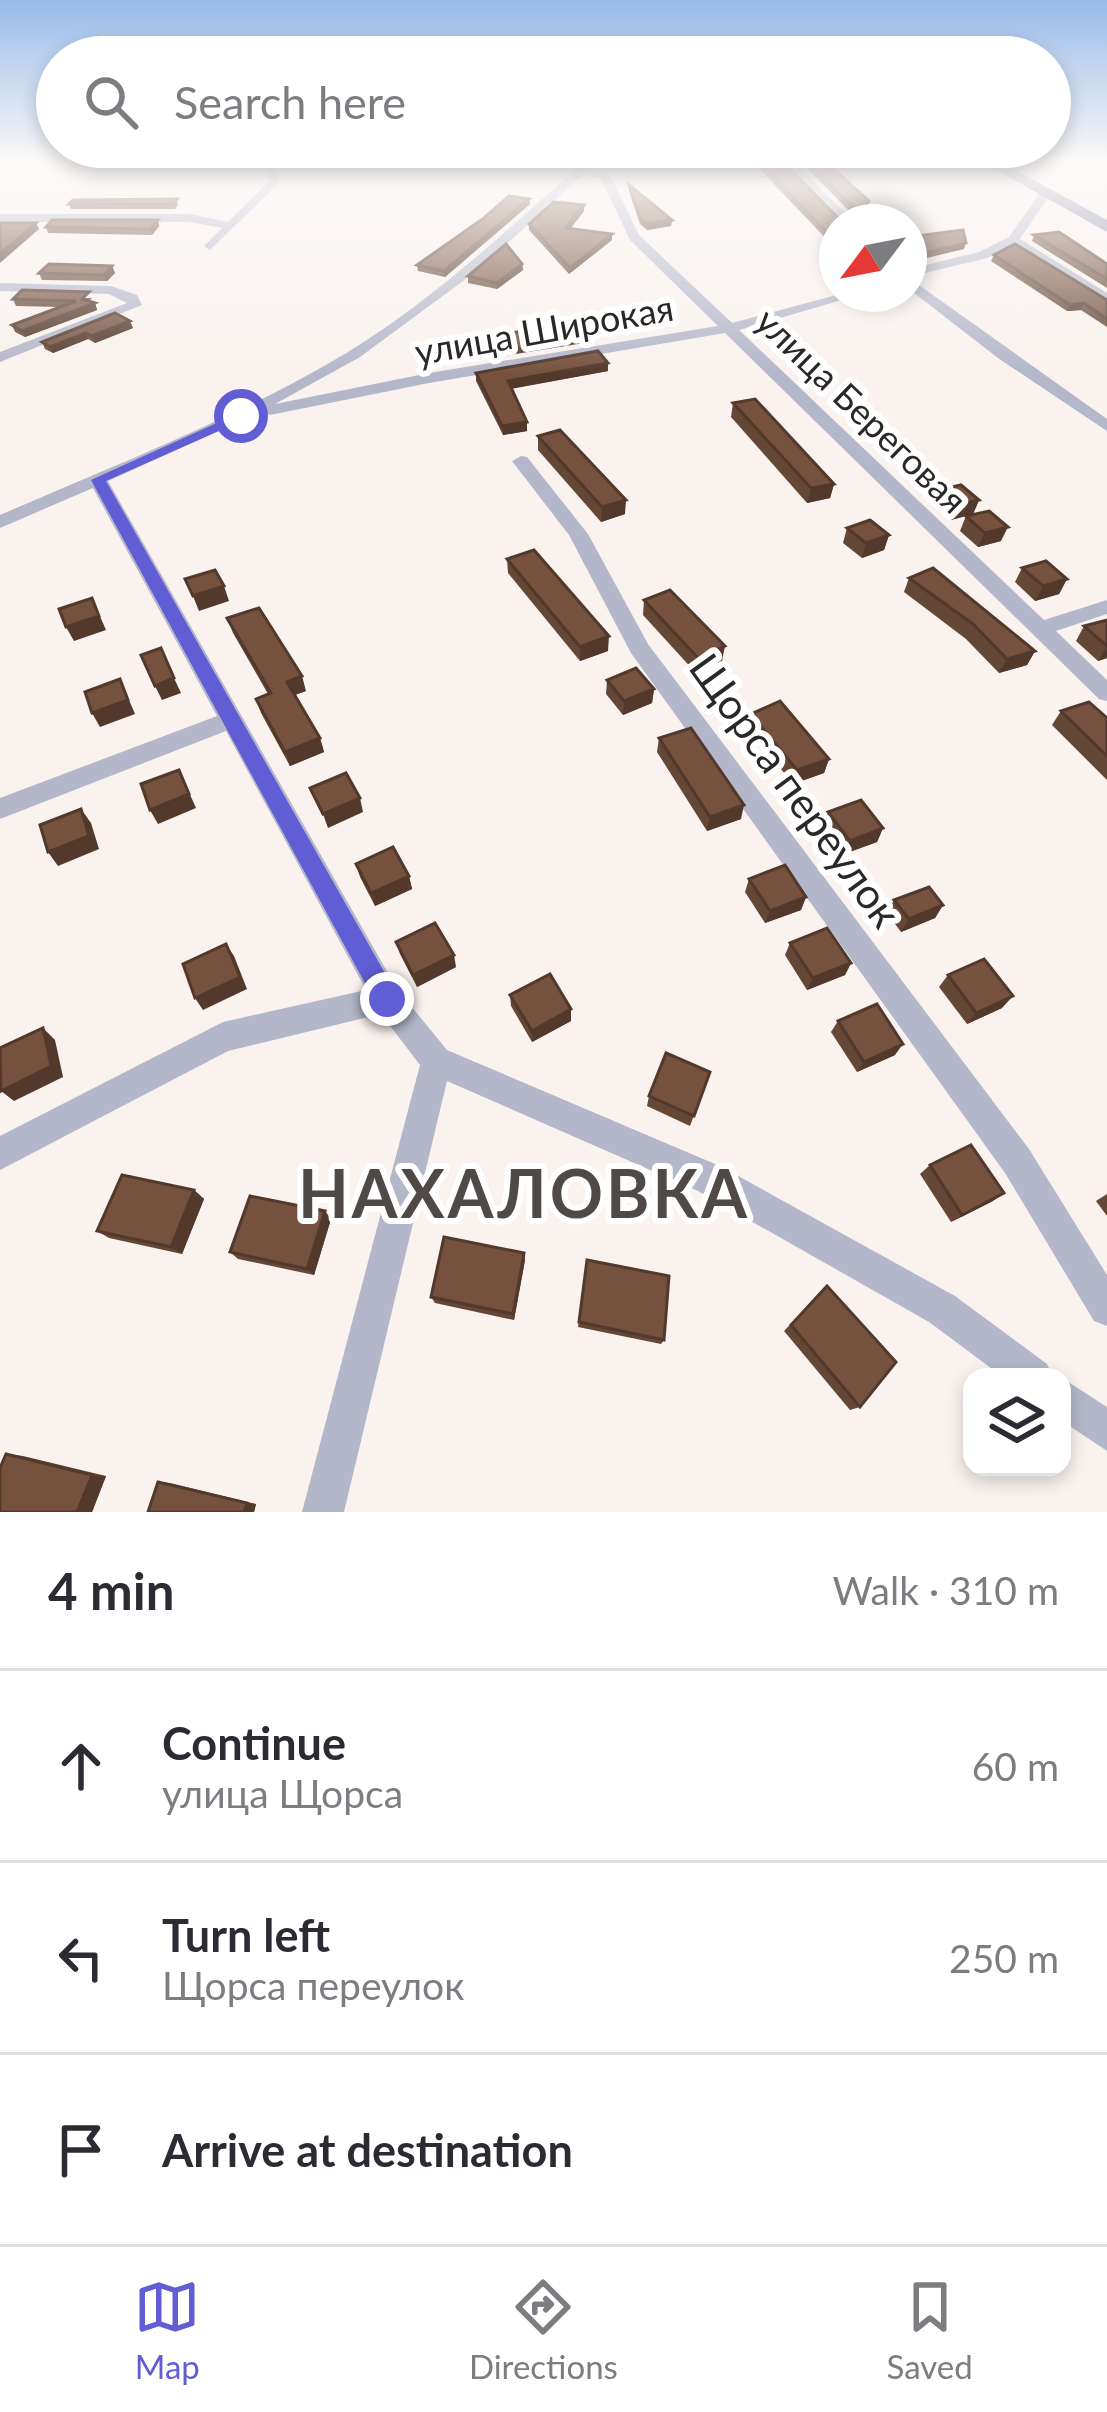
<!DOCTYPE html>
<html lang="en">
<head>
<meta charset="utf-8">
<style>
	body { margin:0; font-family:Lato,sans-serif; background:#f2f2f3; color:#2b2b33 }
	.controls { position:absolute; right:36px; bottom:36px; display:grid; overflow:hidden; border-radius:24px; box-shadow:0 6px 18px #0003 }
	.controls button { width:108px; height:108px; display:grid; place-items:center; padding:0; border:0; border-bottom:3px solid #e1e1e2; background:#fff; color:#2b2b33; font:60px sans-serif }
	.compass { position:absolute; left:819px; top:204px; width:108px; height:108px; border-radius:50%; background:#fff; box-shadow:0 6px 18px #0003; rotate:238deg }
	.stop { position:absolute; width:36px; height:36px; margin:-27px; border:9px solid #605dd5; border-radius:50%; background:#fff }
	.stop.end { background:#605dd5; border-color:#fff; box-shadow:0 3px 12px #0008 }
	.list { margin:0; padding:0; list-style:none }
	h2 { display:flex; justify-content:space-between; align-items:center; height:156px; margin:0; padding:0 48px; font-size:51px }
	h2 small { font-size:39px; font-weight:400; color:#7c7c81 }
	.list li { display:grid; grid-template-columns:78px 1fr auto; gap:36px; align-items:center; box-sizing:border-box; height:192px; padding:0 48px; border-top:3px solid #e1e1e2 }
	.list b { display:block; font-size:45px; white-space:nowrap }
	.list p { margin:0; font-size:39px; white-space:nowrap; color:#7c7c81 }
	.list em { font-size:39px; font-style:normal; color:#7c7c81 }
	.icon { flex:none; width:66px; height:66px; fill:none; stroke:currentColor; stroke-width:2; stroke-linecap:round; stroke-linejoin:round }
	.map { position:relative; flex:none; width:1107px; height:1512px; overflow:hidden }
	.search { position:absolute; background:#fff; box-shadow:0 6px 18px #0003; left:36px; right:36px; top:36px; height:132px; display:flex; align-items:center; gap:30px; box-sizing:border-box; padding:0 42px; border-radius:66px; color:#7c7c81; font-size:45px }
	.sheet { height:732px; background:#fff }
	nav { display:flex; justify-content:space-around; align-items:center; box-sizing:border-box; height:168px; border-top:3px solid #e1e1e2; background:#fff; font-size:33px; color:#7c7c81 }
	nav a { display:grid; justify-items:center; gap:6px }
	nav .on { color:#605dd5 }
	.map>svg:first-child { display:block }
</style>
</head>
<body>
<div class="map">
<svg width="1107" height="1512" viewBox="0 0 1107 1512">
	<rect width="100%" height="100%" fill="#f9f2ef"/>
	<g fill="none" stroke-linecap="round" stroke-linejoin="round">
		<g fill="#b4b7c9" fill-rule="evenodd">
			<polygon points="289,163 275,169 280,182 210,250 204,246 222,228 190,222 0,222 0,214 190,214 228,222 270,180 265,165"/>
			<path d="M 583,163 L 595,163 L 591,168 L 610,175 L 639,235 L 732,323 L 840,294 L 862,294 L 739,330 L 1044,620 L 1107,600 L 1107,614 L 1056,631 L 1107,680 L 1107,701 L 1099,699 L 725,333 L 429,383 L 270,415 L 262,411 L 108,481 L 397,989 L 447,1050 L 722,1167 L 955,1296 L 1047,1364 L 1053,1377 L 1003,1377 L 929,1322 L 698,1191 L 447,1081 L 344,1512 L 302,1512 L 420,1065 L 381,1014 L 228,1051 L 0,1170 L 0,1136 L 223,1022 L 366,990 L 226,731 L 0,819 L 0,798 L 217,716 L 93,488 L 0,528 L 0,515 C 117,464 238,418 348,352 C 433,300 508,229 583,163 ZM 585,173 L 601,179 L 630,240 L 718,326 L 429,373 L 275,404 L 360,357 L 478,270 Z"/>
			<polygon points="784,163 795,163 854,222 841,222"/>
			<polygon points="1041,191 1051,193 1020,239 1107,293 1107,303 1013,245 987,258 909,277 909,269 979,252 1009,237"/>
			<polygon points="909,278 1107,419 1107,431 998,358 909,289"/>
			<polygon points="0,283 111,286 137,295 142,305 0,362 0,352 127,303 109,294 0,291"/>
			<polygon points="521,456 527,457 588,534 648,644 1029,1149 1107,1275 1107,1326 1094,1321 1005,1173 631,653 569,535 512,461"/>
			<polygon points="1062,1378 1107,1407 1107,1451 1062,1421"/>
		</g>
		<polygon fill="#8083a3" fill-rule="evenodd" points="984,163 1002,163 1107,220 1107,232"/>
	</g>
	<g fill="#654735">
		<polygon points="754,163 784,163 837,243 834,247"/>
		<polygon points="802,163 827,163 868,207 857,219"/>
		<polygon points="629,185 672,220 671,226 647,230 640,224 629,191"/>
		<polygon points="177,199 178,205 175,209 71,209 69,204"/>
		<polygon points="530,204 445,277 418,271 417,265"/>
		<polygon points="584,205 584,211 570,229 612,234 612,240 569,274 529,230 529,224"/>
		<polygon points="158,220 159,226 152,235 48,233 46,227"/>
		<polygon points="1034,235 1107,264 1107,288 1032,241"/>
		<polygon points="994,255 1107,300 1107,327 1081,310 1067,311 991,261"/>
		<polygon points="522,264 523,270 497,289 468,283 468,276"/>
		<polygon points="112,266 115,273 107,281 42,280 39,273"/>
		<polygon points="92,298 89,301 95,303 97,310 25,337 15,332 12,325 60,307 16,306 13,299"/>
		<polygon points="115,313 133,328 95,343 88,339 53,353 45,349 42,342"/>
		<polygon points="608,371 511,389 527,431 503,435 476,381 476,373"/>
		<polygon points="733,403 834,484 830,498 807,503 731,417"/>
		<polygon points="538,436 625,514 601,522 538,450"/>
		<polygon points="939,490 979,500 973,514 951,520 934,504"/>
		<polygon points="966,516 1001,541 978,547 960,531"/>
		<polygon points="847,528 889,535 884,550 862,558 843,543"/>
		<polygon points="507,559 608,651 580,661 508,573"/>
		<polygon points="1022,568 1067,579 1059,594 1035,601 1015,582"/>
		<polygon points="909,578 1035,651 1027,665 999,673 966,639 904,592"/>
		<polygon points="644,600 722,661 695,672 643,615"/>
		<polygon points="227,618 306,691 295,695 320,738 324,752 290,766 261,713 256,699 268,694 233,633"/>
		<polygon points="1107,620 1107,658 1098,661 1076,641 1084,626"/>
		<polygon points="607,680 654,689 652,703 623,715 606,694"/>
		<polygon points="1061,711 1107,718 1107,780 1052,725"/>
		<polygon points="751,714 829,759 824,773 793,784 748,728"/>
		<polygon points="659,738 741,819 707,831 657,752"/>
		<polygon points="828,812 883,828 877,842 844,854 823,826"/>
		<polygon points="356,864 409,876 412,889 375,906 360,877"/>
		<polygon points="749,879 806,897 801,910 765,923 745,892"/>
		<polygon points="894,900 943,905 935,918 901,932 887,913"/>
		<polygon points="396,942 456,967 417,987 400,954"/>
		<polygon points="790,943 851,963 845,975 807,990 785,955"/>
		<polygon points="948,975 1002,1008 967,1024 939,987"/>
		<polygon points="510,995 571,1009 571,1021 532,1042 511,1006"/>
		<polygon points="838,1021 895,1055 857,1072 831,1032"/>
		<polygon points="710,1072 690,1126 647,1106 649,1096"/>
		<polygon points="930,1165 993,1201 951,1222 920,1174"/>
		<polygon points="194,1190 204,1199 182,1254 109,1238 97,1231"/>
		<polygon points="1107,1194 1107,1216 1096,1201"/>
		<polygon points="331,1219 314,1275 238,1259 230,1252"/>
		<polygon points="525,1260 514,1320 435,1303 431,1297"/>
		<polygon points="587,1260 664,1340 661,1344 578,1327"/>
		<polygon points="827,1286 860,1407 850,1410 784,1331"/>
		<polygon points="6,1454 23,1456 106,1476 92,1512"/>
		<polygon points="158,1482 170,1483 256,1504 254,1512 148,1512"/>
	</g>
	<g fill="#53392b">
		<polygon points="529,199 530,204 445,277 444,271"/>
		<polygon points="584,205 584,211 566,234 566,228"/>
		<polygon points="158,220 159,226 152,235 150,229"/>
		<polygon points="672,220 671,226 647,230 647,224"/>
		<polygon points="36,223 39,229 0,263 0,254"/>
		<polygon points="612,234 612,240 569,274 570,268"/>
		<polygon points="966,243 964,249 910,262 912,256"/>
		<polygon points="522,264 523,270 497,289 497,283"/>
		<polygon points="112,266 115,273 107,281 104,275"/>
		<polygon points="95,303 97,310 25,337 22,331"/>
		<polygon points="1084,303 1081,310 1067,311 1070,305"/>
		<polygon points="130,321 133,328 95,343 92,336"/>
		<polygon points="86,333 88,339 53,353 50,347"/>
		<polygon points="584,337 584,343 479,360 478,354"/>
		<polygon points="608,363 608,371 508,389 508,381"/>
		<polygon points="527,422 527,431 503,435 502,426"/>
		<polygon points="834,484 830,498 807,503 811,488"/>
		<polygon points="626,500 625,514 601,522 602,507"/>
		<polygon points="979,500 973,514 951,520 957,505"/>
		<polygon points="1008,527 1001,541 978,547 985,533"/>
		<polygon points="889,535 884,550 862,558 866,543"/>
		<polygon points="1067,579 1059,594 1035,601 1043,586"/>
		<polygon points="224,586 229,601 199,611 193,596"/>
		<polygon points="92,598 106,630 74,641 66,627"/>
		<polygon points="609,636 608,651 580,661 580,647"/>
		<polygon points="725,646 722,661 695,672 698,658"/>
		<polygon points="1107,646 1107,658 1098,661"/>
		<polygon points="1035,651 1027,665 999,673 1007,659"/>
		<polygon points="302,676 306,691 291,696 287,682"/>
		<polygon points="174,678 181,693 162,700 155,686"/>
		<polygon points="120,679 135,714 100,727 92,713"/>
		<polygon points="654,689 652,703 623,715 624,701"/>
		<polygon points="320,738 324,752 290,766 285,752"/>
		<polygon points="829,759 824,773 793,784 797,770"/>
		<polygon points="179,770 196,808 158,824 150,810"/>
		<polygon points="360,798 363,812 328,828 323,814"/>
		<polygon points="744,805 741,819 707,831 710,817"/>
		<polygon points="81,809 91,823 99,849 58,866 48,852"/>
		<polygon points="883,828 877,842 844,854 850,841"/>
		<polygon points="409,876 412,889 375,906 371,893"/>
		<polygon points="806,897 801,910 765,923 770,911"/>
		<polygon points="943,905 935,918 901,932 909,919"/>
		<polygon points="226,944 234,956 247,989 203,1010 195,998"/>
		<polygon points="454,955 456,967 417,987 413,975"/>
		<polygon points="851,963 845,975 807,990 813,978"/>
		<polygon points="1013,996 1002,1008 967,1024 976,1013"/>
		<polygon points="571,1009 571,1021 532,1042 532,1031"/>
		<polygon points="43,1028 55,1040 63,1077 14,1101 1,1091"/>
		<polygon points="903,1044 895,1055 857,1072 864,1062"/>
		<polygon points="194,1190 204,1199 182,1254 171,1247"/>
		<polygon points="1004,1193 993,1201 951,1222 962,1215"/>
		<polygon points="325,1211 331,1219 314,1275 307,1269"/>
		<polygon points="524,1253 525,1260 514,1320 513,1314"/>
		<polygon points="92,1475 106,1476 92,1512 77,1512"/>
		<polygon points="247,1503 256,1504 254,1512 244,1512"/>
	</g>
	<g fill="#76523e" stroke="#53392b" stroke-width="3">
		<polygon points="760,163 784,163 839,219 853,220 837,222 837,238 835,241"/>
		<polygon points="808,163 827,163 869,201 859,213"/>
		<polygon points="629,185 672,220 647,224 640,218"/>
		<polygon points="509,196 529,199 444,271 417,265 484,218"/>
		<polygon points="177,199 173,204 69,204 73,200"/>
		<polygon points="554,202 584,205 566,228 612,234 570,268 529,224"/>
		<polygon points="52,220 158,220 150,229 46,227"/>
		<polygon points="0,223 36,223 0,254"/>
		<polygon points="963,230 966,243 912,256 909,253 909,237"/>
		<polygon points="1059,232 1107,264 1107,279 1034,235"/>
		<polygon points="506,244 522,264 497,283 468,276"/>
		<polygon points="1015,244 1107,300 1107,319 1084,303 1070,305 994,255"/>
		<polygon points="49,264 112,266 104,275 39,273"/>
		<polygon points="22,290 89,292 82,299 95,303 22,331 12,325 76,301 13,299"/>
		<polygon points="115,313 130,321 92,336 86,333 50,347 42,342"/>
		<polygon points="573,324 584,337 478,354 469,339"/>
		<polygon points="598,351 608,363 508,381 527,422 502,426 476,373"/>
		<polygon points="755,399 834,484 811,488 733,403"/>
		<polygon points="560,430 626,500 602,507 538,436"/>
		<polygon points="961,485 979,500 957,505 939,490"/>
		<polygon points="989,511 1008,527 985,533 966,516"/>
		<polygon points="870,520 889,535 866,543 847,528"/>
		<polygon points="534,550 609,636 580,647 507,559"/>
		<polygon points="1046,561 1067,579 1043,586 1022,568"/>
		<polygon points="933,568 1035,651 1007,659 973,624 909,578"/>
		<polygon points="215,570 224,586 193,596 185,579"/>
		<polygon points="670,590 725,646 698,658 644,600"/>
		<polygon points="92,598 99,616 66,627 59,609"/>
		<polygon points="259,608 302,676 287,682 320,738 285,752 256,699 271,693 227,618"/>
		<polygon points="1107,620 1107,646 1084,626"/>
		<polygon points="161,648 174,678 155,686 141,655"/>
		<polygon points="636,668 654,689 624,701 607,680"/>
		<polygon points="120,679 128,700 92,713 85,692"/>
		<polygon points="780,701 829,759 797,770 751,714"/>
		<polygon points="1089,702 1107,718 1107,756 1061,711"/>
		<polygon points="691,728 744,805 710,817 659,738"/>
		<polygon points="179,770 189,794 150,810 141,784"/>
		<polygon points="346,773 360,798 323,814 310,788"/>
		<polygon points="861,800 883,828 850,841 828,812"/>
		<polygon points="81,809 89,836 48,852 40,825"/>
		<polygon points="393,847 409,876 371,893 356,864"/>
		<polygon points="785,865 806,897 770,911 749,879"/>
		<polygon points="929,887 943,905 909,919 894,900"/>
		<polygon points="435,923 454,955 413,975 396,942"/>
		<polygon points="827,928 851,963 813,978 790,943"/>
		<polygon points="226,944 240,977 195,998 183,964"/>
		<polygon points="984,959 1013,996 976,1013 948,975"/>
		<polygon points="550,974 571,1009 532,1031 510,995"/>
		<polygon points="877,1004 903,1044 864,1062 838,1021"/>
		<polygon points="43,1028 51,1066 1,1091 0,1048"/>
		<polygon points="666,1053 710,1072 694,1116 649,1096"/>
		<polygon points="971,1145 1004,1193 962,1215 930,1165"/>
		<polygon points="122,1175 194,1190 171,1247 97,1231"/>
		<polygon points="250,1196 325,1211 307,1269 230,1252"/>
		<polygon points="444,1237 524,1253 513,1314 431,1297"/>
		<polygon points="587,1260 669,1276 664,1340 579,1322"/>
		<polygon points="827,1286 896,1362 860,1407 791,1325"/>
		<polygon points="6,1454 92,1475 77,1512 0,1512 0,1468"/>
		<polygon points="158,1482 247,1503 244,1512 148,1512"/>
	</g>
	<linearGradient id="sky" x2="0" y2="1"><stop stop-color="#98bbea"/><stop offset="0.43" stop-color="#fcf9f8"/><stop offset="1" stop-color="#fcf9f8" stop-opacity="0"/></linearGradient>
	<rect width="1107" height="375" fill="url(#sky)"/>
	<polygon fill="#605dd5" points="241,412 246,419 106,481 395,991 395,1007 387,1011 378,1007 91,480"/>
	<g text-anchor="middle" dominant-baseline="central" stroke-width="12" stroke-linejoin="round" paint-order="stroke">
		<g font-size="36" fill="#2a2827" stroke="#fff">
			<text transform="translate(544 329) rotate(-10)">улица Широкая</text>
			<text transform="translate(862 410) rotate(44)">улица Береговая</text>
		</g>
		<g font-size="42" fill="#2a2827" stroke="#fff">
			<text transform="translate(796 790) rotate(54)">Щорса переулок</text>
		</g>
		<g font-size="66" font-weight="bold" letter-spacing="3" fill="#4f4a47" stroke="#fff">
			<text x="524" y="1192">НАХАЛОВКА</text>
		</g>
	</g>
</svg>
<div class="controls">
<button><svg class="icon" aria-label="layers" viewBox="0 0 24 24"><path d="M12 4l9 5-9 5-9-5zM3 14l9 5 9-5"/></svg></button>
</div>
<svg class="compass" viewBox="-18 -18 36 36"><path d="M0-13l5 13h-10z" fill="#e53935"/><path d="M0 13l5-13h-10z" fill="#7c7c81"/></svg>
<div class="stop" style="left:241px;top:416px"></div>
<div class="stop end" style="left:387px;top:999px"></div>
<div class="search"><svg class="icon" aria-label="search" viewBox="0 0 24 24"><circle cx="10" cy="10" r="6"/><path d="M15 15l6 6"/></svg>Search here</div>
</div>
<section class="sheet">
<h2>4 min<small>Walk · 310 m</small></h2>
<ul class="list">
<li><svg class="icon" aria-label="ahead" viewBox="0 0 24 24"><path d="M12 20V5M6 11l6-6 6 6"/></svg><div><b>Continue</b><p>улица Щорса</p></div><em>60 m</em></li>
<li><svg class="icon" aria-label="left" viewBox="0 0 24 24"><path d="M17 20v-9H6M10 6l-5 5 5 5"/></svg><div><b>Turn left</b><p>Щорса переулок</p></div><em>250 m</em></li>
<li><svg class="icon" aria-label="arrive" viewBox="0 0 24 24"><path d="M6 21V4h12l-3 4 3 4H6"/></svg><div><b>Arrive at destination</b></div></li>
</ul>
</section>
<nav>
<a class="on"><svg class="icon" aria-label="map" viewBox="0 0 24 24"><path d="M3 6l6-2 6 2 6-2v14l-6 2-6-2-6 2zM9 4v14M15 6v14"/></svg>Map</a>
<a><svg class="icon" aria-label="directions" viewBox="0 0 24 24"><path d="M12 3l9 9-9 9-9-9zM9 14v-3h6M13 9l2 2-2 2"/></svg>Directions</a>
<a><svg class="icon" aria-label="saved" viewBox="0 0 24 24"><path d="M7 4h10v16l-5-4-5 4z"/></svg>Saved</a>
</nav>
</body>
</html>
